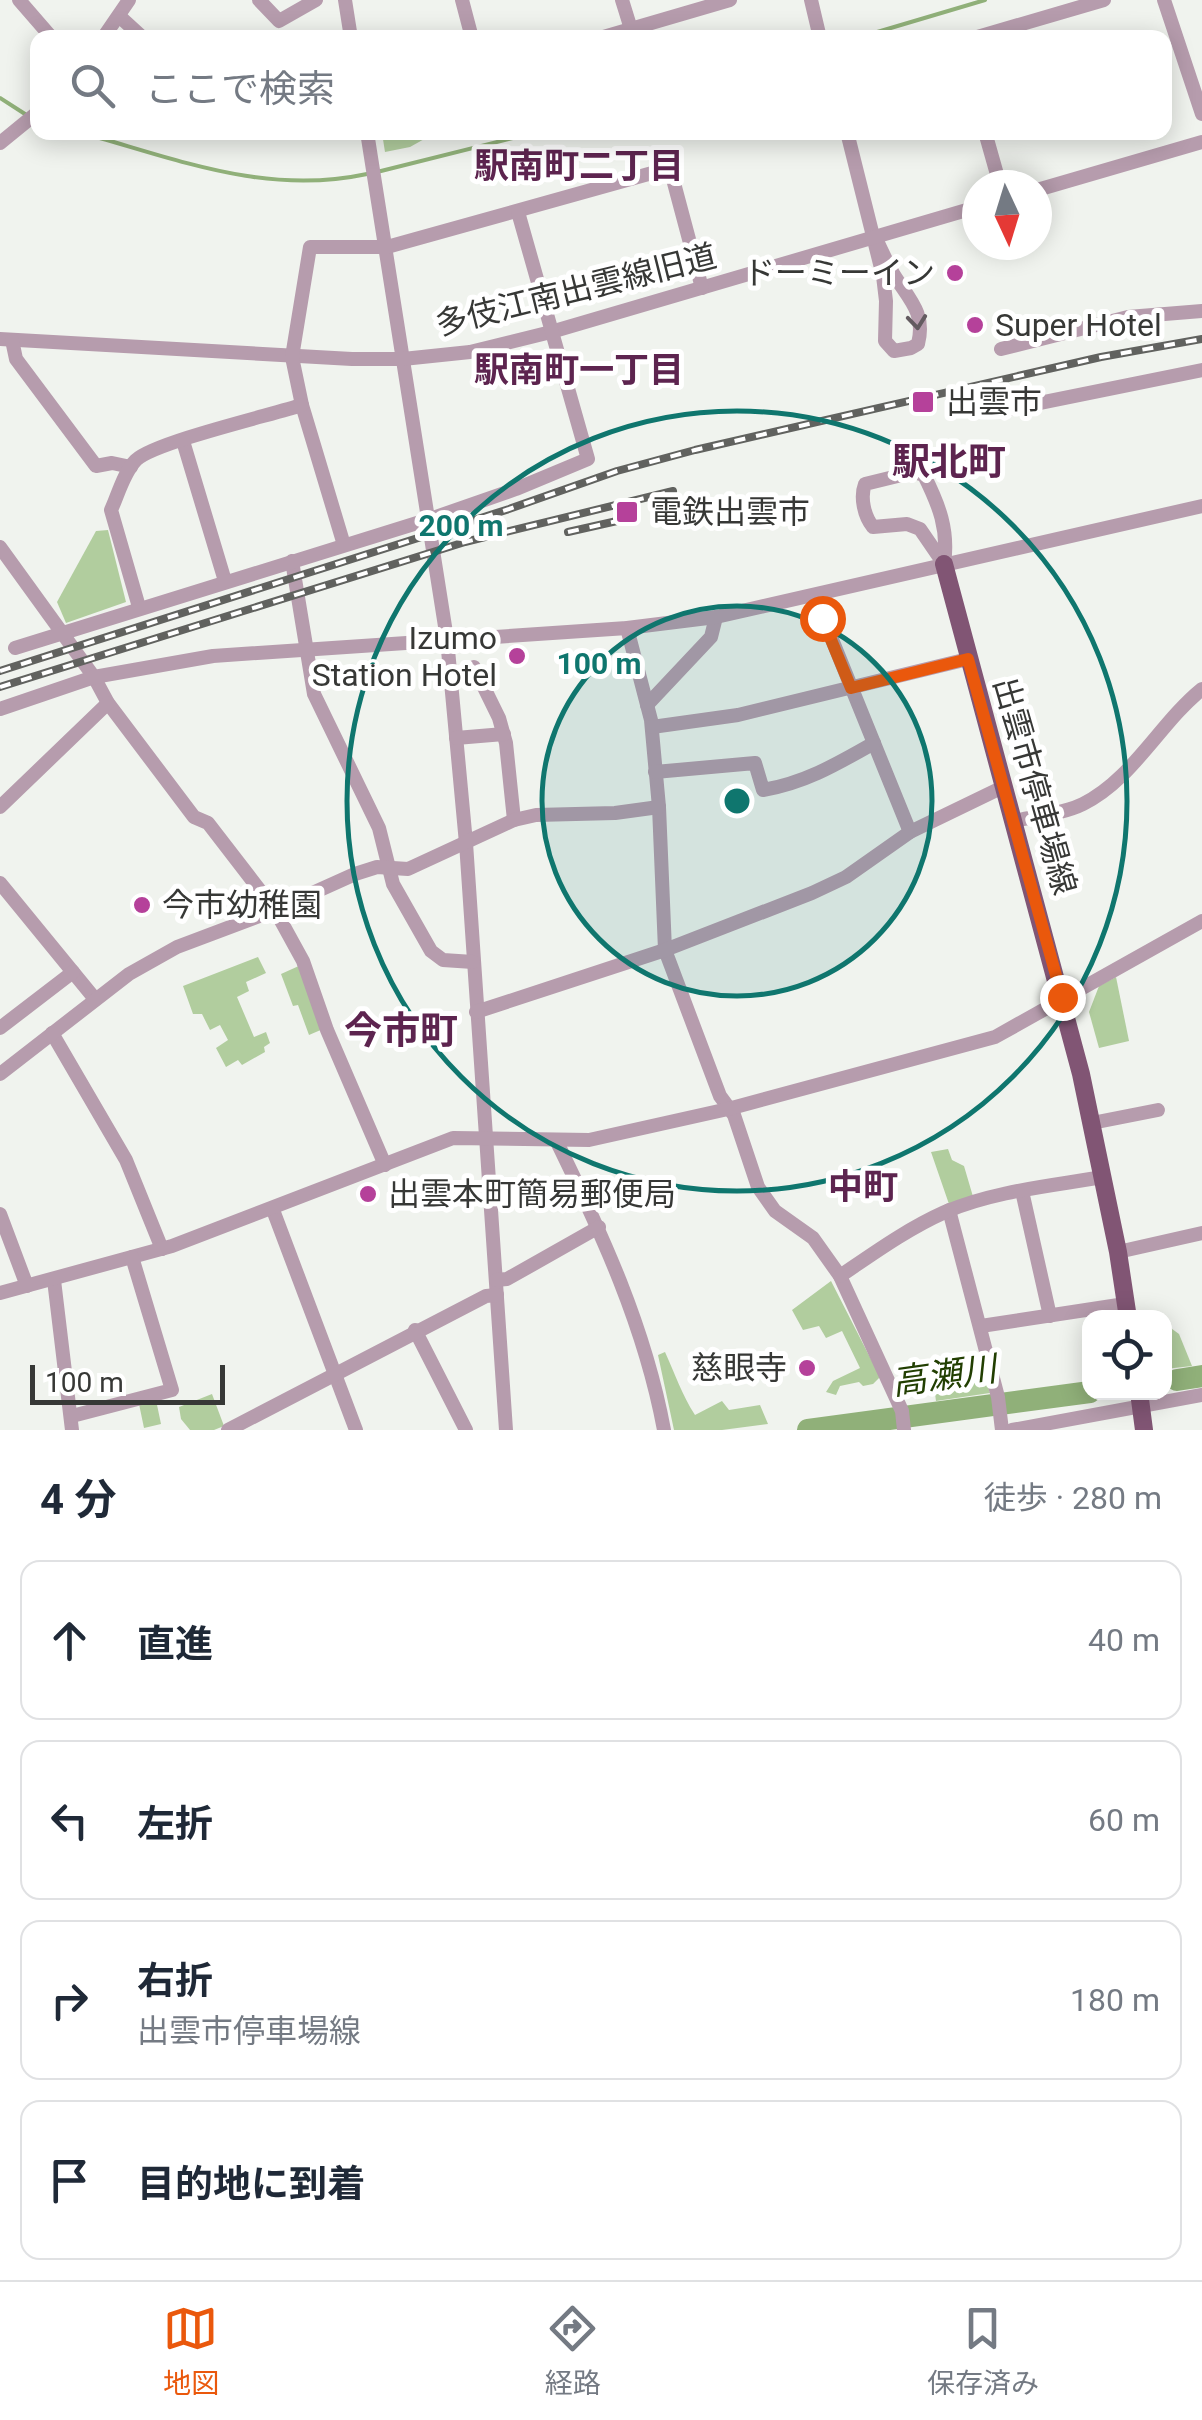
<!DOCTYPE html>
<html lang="ja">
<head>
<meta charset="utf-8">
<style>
	body { margin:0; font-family:Roboto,"Noto Sans JP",sans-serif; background:#f2f2f3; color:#1f2937 }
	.controls { position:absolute; right:30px; bottom:30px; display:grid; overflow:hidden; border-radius:20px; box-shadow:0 5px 25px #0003 }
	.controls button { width:90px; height:90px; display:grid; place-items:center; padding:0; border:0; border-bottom:2px solid #e0e1e3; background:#fff; color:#1f2937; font:50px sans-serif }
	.compass { position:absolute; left:962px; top:170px; width:90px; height:90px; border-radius:50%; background:#fff; box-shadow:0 5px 25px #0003; rotate:176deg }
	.scale { position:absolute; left:30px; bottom:25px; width:195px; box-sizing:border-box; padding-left:10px; border:5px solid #373836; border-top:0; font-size:28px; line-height:35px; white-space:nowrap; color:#373836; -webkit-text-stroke:8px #fff; paint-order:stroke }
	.stop { position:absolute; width:30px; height:30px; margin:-22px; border:8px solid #ea580c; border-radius:50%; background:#fff }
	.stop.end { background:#ea580c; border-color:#fff; box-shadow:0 2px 10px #0008 }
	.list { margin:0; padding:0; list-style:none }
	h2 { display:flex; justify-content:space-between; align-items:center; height:130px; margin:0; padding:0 40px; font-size:42px }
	h2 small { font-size:32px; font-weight:400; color:#747a83 }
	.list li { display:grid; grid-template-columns:65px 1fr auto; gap:30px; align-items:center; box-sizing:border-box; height:160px; margin:0 20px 20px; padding:0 20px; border:2px solid #e0e1e3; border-radius:20px }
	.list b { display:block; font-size:38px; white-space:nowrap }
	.list p { margin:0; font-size:32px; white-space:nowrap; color:#747a83 }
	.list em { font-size:32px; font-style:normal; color:#747a83 }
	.icon { flex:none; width:55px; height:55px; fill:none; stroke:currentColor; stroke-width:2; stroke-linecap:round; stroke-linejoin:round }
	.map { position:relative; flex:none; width:1202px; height:1430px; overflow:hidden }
	.search { position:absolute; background:#fff; box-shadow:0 5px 25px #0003; left:30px; right:30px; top:30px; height:110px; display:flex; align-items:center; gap:25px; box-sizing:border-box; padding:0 35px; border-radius:20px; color:#747a83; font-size:38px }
	.sheet { height:850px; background:#fff }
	nav { display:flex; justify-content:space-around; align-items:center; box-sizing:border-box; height:140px; border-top:2px solid #e0e1e3; background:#fff; font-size:28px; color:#747a83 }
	nav a { display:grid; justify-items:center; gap:5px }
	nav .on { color:#ea580c }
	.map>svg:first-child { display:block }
</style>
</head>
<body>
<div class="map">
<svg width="1202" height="1430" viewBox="0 0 1202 1430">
	<rect width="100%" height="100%" fill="#f0f3ee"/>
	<g fill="#b1cd9e">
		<polygon points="382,133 382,132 435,133 410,147 385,152"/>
		<polygon points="108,530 126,602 66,623 57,602 96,531"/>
		<polygon points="258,957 266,973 246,982 249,991 237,997 254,1037 266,1032 270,1043 264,1047 265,1052 242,1065 238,1060 226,1067 216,1048 228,1040 220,1025 210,1030 202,1014 193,1014 183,986"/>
		<polygon points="301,965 323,1029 309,1035 298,1005 293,1006 281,974"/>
		<polygon points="1116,977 1129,1041 1099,1048 1089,1012 1099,986"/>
		<polygon points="948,1149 952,1160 964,1166 974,1200 950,1207 931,1152"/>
		<polygon points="831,1281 880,1377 873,1384 863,1386 859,1382 840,1386 836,1395 826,1392 833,1381 860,1368 842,1331 826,1338 819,1326 803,1330 792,1310"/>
		<polygon points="1168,1326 1179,1334 1192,1366 1165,1369 1165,1328"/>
		<path d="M 665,1352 C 675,1374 682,1395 695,1415 L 722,1401 L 729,1410 L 760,1405 L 768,1424 L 722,1430 L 674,1430 L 658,1355 Z"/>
		<polygon points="974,1353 981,1363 990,1393 936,1401 934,1387 943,1366"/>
		<polygon points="212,1394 224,1426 214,1430 190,1430 181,1419 179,1407"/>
		<polygon points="156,1400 161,1424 144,1428 139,1404"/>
	</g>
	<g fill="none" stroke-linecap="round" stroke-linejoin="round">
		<g stroke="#90b079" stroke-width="4">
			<polyline points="857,38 985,0"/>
			<polyline points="0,98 25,114"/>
			<path d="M 79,132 C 177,159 265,196 367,174"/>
			<polyline points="377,172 537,132"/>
		</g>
		<g stroke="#90b079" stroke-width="22">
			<polyline points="1177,1380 1202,1376"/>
			<polyline points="808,1430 1090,1392"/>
		</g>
		<g stroke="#b69cad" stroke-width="14">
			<polyline points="19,0 52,38"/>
			<polyline points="259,0 279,21 316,0"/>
			<polyline points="345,0 351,38"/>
			<polyline points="462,0 472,38"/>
			<polyline points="622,0 631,29"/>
			<polyline points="811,0 820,38"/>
			<polyline points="1164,0 1202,114"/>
			<polyline points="119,16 143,38"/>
			<polyline points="103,38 129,0"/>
			<polyline points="600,38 730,0"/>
			<polyline points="974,38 1104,0"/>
			<polyline points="367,132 447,639 466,843 506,1430"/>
			<path d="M 847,132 L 883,276 L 886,301 L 885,341 L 894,351 L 911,348 L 918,344 C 926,313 909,299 894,275 C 887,263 881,249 875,237"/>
			<polyline points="985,132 1000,185"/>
			<polyline points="0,143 38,112"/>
			<polyline points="1037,190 1202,142"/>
			<polyline points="0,339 352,359 403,359 470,352 551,332 977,207"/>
			<polyline points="12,340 16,359 96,466 112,463 131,467"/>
			<polyline points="1001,349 1128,317 1202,311"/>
			<polyline points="1000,411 1202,370"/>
			<polyline points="183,441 225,581"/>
			<path d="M 914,472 L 924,475 C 939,505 949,530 944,564 L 920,529 L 907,524 L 873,527 C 864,516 860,497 865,484 Z"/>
			<polyline points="344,545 302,405 292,357 310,247 387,247 670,168 702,288"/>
			<polyline points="0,547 94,677 108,703 194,817 208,823 275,910 303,961 327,1030 385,1165"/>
			<polyline points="292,561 314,694 379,828 393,884 431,951 443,960 473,962"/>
			<polyline points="814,595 910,832"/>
			<path d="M 139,607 L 111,510 C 118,495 124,472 136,460 C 155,442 271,415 302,405"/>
			<polyline points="627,628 651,720 659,807 665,950 720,1096 734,1115 758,1187 775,1211 813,1238 840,1276 902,1411 904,1430"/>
			<polyline points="15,648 430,519 516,489 588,459 518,212"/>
			<polyline points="474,667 499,718 506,743 514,820"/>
			<polyline points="647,705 711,637 716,617"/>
			<polyline points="0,709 94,677 213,656 627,628 716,617 1202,506"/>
			<polyline points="652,727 738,715 968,659"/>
			<polyline points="456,738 504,734"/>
			<path d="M 655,772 L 755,763 L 763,790 C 805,783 837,764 874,743"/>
			<polyline points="0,807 108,703"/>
			<path d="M 1014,821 C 1035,816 1063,814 1083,804 C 1132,780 1160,723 1202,689"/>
			<polyline points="0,883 95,999"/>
			<polyline points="476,1012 665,950 812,893 846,877 910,832 1003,787"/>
			<polyline points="0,1028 73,972"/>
			<polyline points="52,1033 126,1160 162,1249"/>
			<polyline points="0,1074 129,974 177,947 275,910 355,874 377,867 408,869 514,820 536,815 615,813 659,807"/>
			<polyline points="1092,1123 1158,1110"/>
			<path d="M 556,1140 C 602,1234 645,1327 664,1430"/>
			<polyline points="1022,1191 1050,1316"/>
			<polyline points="273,1210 356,1430"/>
			<polyline points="949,1210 998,1397 1002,1430"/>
			<polyline points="0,1214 27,1286"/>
			<polyline points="1118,1252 1202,1233"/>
			<path d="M 840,1276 C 874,1253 907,1229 945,1212 C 994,1191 1051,1186 1103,1177"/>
			<polyline points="54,1280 72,1430"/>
			<polyline points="496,1280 507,1279 599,1227"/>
			<polyline points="0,1293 172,1246 453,1138 589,1140 728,1109 995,1037 1202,921"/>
			<polyline points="981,1326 1125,1304"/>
			<polyline points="415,1330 466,1430"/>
			<polyline points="72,1416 172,1390 132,1257"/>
			<polyline points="228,1430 486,1296 497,1295"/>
			<polyline points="1012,1430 1202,1395"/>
		</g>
		<g stroke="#815574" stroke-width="18">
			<polyline points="944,564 1081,1074 1118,1252 1128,1318"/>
			<polyline points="1139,1392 1144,1430"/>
		</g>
		<defs>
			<g id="rail">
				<polyline points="568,532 617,521"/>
				<polyline points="0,671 509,509 617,471 695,450 1101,357 1202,339"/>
				<polyline points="0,687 465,542 673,491"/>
			</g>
		</defs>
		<use href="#rail" stroke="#61625f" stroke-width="8"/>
		<use href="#rail" stroke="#fff" stroke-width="4" stroke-dasharray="11" stroke-linecap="butt"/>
	</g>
	<defs><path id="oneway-chevron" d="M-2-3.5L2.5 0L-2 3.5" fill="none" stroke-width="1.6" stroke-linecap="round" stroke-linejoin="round" transform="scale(2.5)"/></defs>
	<use stroke="#635b60" href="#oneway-chevron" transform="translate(917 322) rotate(84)"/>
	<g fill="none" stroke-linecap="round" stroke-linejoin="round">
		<polyline stroke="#ea580c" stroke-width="12" points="822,618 851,688 968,659 1062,997"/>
	</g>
	<circle cx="737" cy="801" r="195" fill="#0f766e" fill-opacity=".12"/>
	<g fill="none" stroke="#0f766e" stroke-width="5">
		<circle cx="737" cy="801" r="195"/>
		<circle cx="737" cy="801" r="390"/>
	</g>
	<g fill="#b5419a" stroke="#fff" stroke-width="4">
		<circle cx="955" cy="273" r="10"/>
		<circle cx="975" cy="325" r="10"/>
		<rect x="911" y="390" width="24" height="24" rx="5"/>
		<rect x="615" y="500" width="24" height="24" rx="5"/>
		<circle cx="517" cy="656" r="10"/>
		<circle cx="142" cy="905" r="10"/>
		<circle cx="368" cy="1194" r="10"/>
		<circle cx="807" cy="1368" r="10"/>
	</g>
	<g text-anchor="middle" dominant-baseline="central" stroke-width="10" stroke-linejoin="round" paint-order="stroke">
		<g font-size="32" fill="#373836" stroke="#fff" text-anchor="start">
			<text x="935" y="273" text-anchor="end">ドーミーイン</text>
			<text x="995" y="325">Super Hotel</text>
			<text x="946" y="402">出雲市</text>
			<text x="650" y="512">電鉄出雲市</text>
			<text x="497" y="638" text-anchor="end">Izumo<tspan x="497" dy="37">Station Hotel</tspan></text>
			<text x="162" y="905">今市幼稚園</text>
			<text x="388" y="1194">出雲本町簡易郵便局</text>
			<text x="787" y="1368" text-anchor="end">慈眼寺</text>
		</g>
		<g font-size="32" fill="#373836" stroke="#fff">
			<text transform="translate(576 290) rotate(-14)">多伎江南出雲線旧道</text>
			<text transform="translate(1035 786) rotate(74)">出雲市停車場線</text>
		</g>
		<g font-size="35" font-weight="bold" fill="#5d244f" stroke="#fff">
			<text x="579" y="166">駅南町二丁目</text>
			<text x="579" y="370">駅南町一丁目</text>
			<text x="863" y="1187">中町</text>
		</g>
		<g font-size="35" font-style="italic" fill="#223f02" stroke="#fff">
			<text transform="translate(944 1376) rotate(-8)">高瀬川</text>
		</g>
		<g font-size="38" font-weight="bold" fill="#5d244f" stroke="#fff">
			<text x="949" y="462">駅北町</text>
			<text x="401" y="1031">今市町</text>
		</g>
	</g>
	<circle cx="737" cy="801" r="15" fill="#0f766e" stroke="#fff" stroke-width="5"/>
	<g font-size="30" text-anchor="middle" font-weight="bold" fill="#0f766e" stroke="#fff" stroke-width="10" stroke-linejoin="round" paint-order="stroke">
		<text x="461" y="536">200 m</text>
		<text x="599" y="674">100 m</text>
	</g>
</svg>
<div class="controls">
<button><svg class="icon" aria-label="locate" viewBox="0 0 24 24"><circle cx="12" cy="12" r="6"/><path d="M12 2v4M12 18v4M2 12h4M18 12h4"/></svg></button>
</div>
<svg class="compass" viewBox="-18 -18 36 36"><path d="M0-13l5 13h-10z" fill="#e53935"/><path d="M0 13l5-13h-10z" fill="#747a83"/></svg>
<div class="scale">100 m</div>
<div class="stop" style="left:822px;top:618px"></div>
<div class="stop end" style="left:1062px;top:997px"></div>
<div class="search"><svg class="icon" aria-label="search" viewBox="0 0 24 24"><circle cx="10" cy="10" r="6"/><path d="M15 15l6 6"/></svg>ここで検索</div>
</div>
<section class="sheet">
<h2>4 分<small>徒歩 · 280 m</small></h2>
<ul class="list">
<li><svg class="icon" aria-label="ahead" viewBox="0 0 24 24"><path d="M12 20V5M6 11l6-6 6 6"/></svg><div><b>直進</b></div><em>40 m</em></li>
<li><svg class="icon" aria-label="left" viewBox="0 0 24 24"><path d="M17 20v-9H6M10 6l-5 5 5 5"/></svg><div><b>左折</b></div><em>60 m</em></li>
<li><svg class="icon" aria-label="right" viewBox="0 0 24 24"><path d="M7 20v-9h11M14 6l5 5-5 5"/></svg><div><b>右折</b><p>出雲市停車場線</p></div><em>180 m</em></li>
<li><svg class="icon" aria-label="arrive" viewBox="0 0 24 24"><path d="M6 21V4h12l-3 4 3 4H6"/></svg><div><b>目的地に到着</b></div></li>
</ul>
</section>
<nav>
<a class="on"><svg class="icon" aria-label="map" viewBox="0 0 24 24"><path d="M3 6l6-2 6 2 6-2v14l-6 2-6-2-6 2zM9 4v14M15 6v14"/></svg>地図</a>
<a><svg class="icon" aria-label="directions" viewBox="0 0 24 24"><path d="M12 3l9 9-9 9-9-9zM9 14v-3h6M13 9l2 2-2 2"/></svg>経路</a>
<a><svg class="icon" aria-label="saved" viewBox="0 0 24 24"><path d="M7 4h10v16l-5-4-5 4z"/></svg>保存済み</a>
</nav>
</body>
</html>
